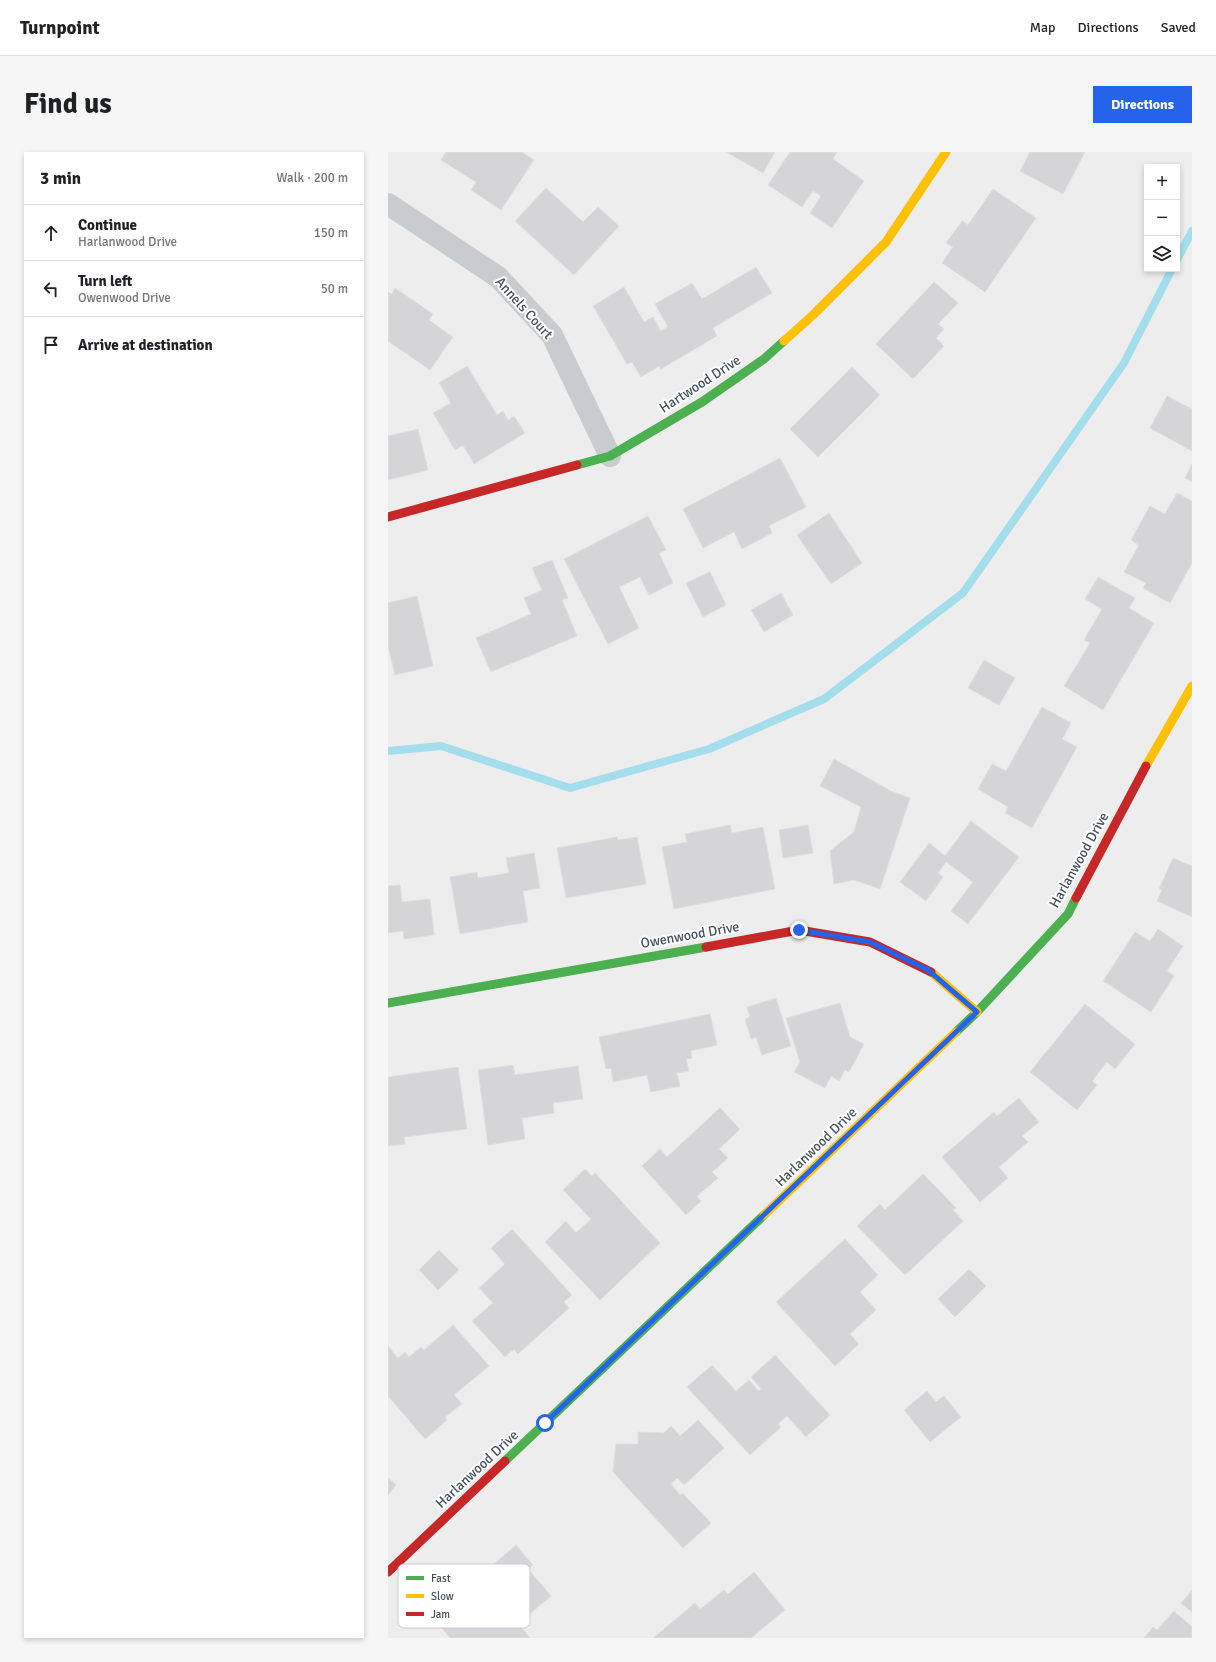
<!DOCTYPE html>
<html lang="en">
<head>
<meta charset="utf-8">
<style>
	body { margin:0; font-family:Signika,sans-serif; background:#f6f6f6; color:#202124 }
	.controls { position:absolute; right:12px; top:12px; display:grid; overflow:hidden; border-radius:0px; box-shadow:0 2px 6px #0003 }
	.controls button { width:36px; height:36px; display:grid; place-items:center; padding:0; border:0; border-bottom:1px solid #e0e0e0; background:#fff; color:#202124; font:20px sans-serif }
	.stop { position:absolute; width:12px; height:12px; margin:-9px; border:3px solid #2563eb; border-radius:50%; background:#fff }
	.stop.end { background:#2563eb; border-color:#fff; box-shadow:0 1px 4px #0008 }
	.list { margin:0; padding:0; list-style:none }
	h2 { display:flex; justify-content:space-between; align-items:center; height:52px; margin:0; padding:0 16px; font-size:17px }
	h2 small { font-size:13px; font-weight:400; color:#757577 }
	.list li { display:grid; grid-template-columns:26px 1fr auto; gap:12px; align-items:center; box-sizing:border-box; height:56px; padding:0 16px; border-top:1px solid #e0e0e0 }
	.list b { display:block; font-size:15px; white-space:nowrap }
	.list p { margin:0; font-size:13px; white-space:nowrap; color:#757577 }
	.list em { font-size:13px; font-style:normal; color:#757577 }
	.icon { flex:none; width:22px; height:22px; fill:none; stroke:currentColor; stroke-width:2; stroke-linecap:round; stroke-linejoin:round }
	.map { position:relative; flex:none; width:804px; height:1486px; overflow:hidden; border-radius:0px }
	header { display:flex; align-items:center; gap:24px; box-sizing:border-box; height:56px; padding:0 20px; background:#fff; border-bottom:1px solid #e0e0e0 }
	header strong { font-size:19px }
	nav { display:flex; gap:22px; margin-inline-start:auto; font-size:14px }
	.intro { display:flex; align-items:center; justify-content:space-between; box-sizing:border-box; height:96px; padding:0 24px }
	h1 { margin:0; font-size:28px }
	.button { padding:10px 18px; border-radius:0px; background:#2563eb; color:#fff; font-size:14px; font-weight:700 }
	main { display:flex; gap:24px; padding:0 24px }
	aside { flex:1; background:#fff; border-radius:0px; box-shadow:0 2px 6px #0003 }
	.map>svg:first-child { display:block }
</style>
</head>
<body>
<header>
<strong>Turnpoint</strong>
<nav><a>Map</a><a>Directions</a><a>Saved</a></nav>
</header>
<div class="intro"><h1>Find us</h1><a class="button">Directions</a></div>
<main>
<aside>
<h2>3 min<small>Walk · 200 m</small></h2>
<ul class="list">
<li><svg class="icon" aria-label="ahead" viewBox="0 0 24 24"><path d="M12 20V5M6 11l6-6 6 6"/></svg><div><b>Continue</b><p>Harlanwood Drive</p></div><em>150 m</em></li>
<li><svg class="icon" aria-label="left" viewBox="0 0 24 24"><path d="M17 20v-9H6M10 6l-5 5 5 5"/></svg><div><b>Turn left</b><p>Owenwood Drive</p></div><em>50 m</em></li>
<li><svg class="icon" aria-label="arrive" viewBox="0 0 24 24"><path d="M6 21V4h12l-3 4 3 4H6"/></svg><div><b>Arrive at destination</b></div></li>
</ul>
</aside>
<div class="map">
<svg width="804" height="1486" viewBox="0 0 804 1486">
	<rect width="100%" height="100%" fill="#eeeded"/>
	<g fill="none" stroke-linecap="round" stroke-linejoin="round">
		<g stroke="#a4deed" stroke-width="8">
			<polyline points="789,108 804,79"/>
			<polyline points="0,599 53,594 182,636 321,597 436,547 575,441 736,211 784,117"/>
		</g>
	</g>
	<g fill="#d5d5d7" stroke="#dfdfe0">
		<polygon points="58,0 134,0 146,8 113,58 83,38 88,30 53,8"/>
		<polygon points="338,0 387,0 375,21"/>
		<polygon points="402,0 449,0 445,7 476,29 444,76 422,61 433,44 425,39 414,55 380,33"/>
		<polygon points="642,0 697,0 675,42 632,19"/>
		<polygon points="158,36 195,70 210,55 231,74 186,123 127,69"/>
		<polygon points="605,37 648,66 597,140 554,111 565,95 558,91 574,69 580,73"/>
		<polygon points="368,115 384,141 325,176 329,184 273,217 271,214 253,225 244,210 239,212 205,154 236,135 256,170 265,165 273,179 280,175 267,152 304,131 314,147"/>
		<polygon points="546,130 570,151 550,172 556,177 548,186 556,194 525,227 488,192"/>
		<polygon points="7,136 45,162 41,168 65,185 42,218 0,189 0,140 4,142"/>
		<polygon points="79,214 109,263 115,259 120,268 126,264 137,281 86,312 75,293 67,298 45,261 63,251 51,231"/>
		<polygon points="464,215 492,243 430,305 402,277"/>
		<polygon points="779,244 804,257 804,299 762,276"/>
		<polygon points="30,277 40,318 0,328 0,284"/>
		<polygon points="392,306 418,355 381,374 384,381 354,397 346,380 315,396 295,357"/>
		<polygon points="804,312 804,330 797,326"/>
		<polygon points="789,341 804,349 804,411 782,451 755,436 758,431 736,420 751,393 743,388 762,354 777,362"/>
		<polygon points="441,361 474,411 443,432 409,383"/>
		<polygon points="260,364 278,398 271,401 285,431 261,443 252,425 231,435 251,476 220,492 176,407"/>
		<polygon points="164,408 180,446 174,448 189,484 103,520 88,486 143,462 136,446 154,438 144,416"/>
		<polygon points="322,420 338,453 315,465 298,431"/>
		<polygon points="710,425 747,446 741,456 766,471 715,558 676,534 702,491 696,488 714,457 697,447"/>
		<polygon points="393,441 405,463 376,480 363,458"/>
		<polygon points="29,444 45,514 7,523 0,494 0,451"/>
		<polygon points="596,508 627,526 611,553 580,536"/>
		<polygon points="654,555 683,571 674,587 689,595 644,676 617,661 620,655 590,637 604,612 618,619"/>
		<polygon points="446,607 503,639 522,646 492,737 466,728 446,732 442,699 466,680 473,655 432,634"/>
		<polygon points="583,669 631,705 580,772 563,759 585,730 558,710 550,721 555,725 538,749 512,730 541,691 557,704"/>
		<polygon points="342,673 344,681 375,675 387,737 286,757 274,695 299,690 297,682"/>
		<polygon points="420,673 425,701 395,706 391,678"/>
		<polygon points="229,685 230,688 249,685 258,732 178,746 169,696"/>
		<polygon points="146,701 152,736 135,739 140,770 72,782 62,725 89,720 90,726 121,721 118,706"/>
		<polygon points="785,706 804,714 804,765 769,749 774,738 771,737"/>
		<polygon points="12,733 14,750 42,747 46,783 16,787 15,779 0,781 0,734"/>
		<polygon points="770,777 795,794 779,819 786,824 763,860 715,829 747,780 762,789"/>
		<polygon points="388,846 403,894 374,903 368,885 363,887 357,867 362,865 359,855"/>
		<polygon points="452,851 462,885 476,892 461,920 457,918 451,929 443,924 437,936 406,920 412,910 398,866"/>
		<polygon points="697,852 747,892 727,917 719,910 704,929 709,933 689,958 642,920"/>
		<polygon points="322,862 329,893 303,899 304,906 298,907 301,919 289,921 292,934 263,940 259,923 225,930 223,916 218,917 211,885"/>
		<polygon points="125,913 127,923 190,914 195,947 165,951 166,961 134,966 137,987 100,993 90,918"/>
		<polygon points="70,915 79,977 16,985 17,992 0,994 0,925"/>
		<polygon points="631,946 651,970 634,984 640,990 611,1015 620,1026 592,1050 554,1005 606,960 609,964"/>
		<polygon points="332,956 352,977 331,997 340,1006 324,1020 330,1026 309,1044 313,1049 298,1063 254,1014 272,997 279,1005"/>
		<polygon points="197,1017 204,1024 207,1021 272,1091 212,1148 157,1090 178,1069 188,1081 203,1067 175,1038"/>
		<polygon points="535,1022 568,1056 565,1058 575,1069 517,1123 469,1074 492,1052 497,1058"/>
		<polygon points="124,1077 184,1143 176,1150 181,1156 130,1202 126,1197 117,1205 84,1169 105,1151 91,1136 117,1112 103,1096"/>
		<polygon points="457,1087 490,1123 472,1140 488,1158 462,1182 471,1192 447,1214 388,1150"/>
		<polygon points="51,1098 71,1118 50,1138 31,1118"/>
		<polygon points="581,1117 598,1134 567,1165 550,1147"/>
		<polygon points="65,1173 101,1214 66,1243 74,1252 57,1265 59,1268 37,1287 0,1244 0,1194 10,1206 17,1200 21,1205 33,1195 36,1198"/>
		<polygon points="387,1203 442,1263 418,1285 399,1264 390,1272 393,1275 362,1303 299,1235 324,1213 348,1239 361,1228 371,1239 373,1237 363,1225"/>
		<polygon points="539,1239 548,1250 556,1244 573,1265 542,1290 516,1258"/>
		<polygon points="310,1268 336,1296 296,1333 289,1326 283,1332 292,1343 294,1341 323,1371 295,1396 225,1320 228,1292 250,1292 250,1280 276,1281 283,1274 292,1284"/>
		<polygon points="0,1326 8,1333 0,1343"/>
		<polygon points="128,1393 145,1413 140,1417 163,1444 130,1472 142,1486 62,1486 51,1473 90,1440 94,1443 107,1432 97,1420"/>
		<polygon points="366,1420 397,1458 363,1486 265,1486 307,1451 312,1457 336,1438 340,1442"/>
		<polygon points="804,1438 804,1460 793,1451"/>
		<polygon points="786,1459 804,1475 804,1486 756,1486 765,1475 769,1478"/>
	</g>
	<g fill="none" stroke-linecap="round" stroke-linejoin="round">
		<polyline stroke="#c9ccce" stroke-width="22" points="0,52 110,125 164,183 222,304"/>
		<g stroke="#4caf50" stroke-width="9">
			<polyline points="189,313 222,304 314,250 376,207 396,189"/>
			<polyline points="0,851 318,795"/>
			<polyline points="568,880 589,860 680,762 688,746"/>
			<polyline points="117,1309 376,1063"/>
		</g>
		<g stroke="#ffc107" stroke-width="9">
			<polyline points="396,189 425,163 498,90 558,0"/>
			<polyline points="758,614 804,534"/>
			<polyline points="543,820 589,860"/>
			<polyline points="376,1063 568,880"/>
		</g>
		<g stroke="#c62828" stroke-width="9">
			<polyline points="0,365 189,313"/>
			<polyline points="688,746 758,614"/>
			<polyline points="318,795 411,778 482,790 543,820"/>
			<polyline points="0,1420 117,1309"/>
		</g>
	</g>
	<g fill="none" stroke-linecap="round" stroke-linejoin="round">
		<polyline stroke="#2563eb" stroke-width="5" points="157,1271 589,860 540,818 482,790 411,778"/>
	</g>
	<g text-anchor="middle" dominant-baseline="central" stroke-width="4" stroke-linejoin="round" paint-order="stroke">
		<g font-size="14" fill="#44505a" stroke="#fff">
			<text transform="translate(136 156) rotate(48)">Annels Court</text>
			<text transform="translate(312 232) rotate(-33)">Hartwood Drive</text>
			<text transform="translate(691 708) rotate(-61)">Harlanwood Drive</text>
			<text transform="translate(302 783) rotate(-10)">Owenwood Drive</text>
			<text transform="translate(428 995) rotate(-44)">Harlanwood Drive</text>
			<text transform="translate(89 1317) rotate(-43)">Harlanwood Drive</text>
		</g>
	</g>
	<rect x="10" y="1412" width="132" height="64" rx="6" fill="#fff" stroke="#c7cace" stroke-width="1"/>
	<rect x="18" y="1424" width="18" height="4" fill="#4caf50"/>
	<rect x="18" y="1442" width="18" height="4" fill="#ffc107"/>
	<rect x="18" y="1460" width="18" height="4" fill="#c62828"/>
	<g font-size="11" fill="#44505a">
		<text x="43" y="1430">Fast</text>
		<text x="43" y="1448">Slow</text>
		<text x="43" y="1466">Jam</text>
	</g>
</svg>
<div class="controls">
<button>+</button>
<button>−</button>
<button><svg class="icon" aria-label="layers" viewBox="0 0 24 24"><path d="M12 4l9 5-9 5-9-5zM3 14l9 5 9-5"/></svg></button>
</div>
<div class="stop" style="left:157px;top:1271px"></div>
<div class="stop end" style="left:411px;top:778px"></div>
</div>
</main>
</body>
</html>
